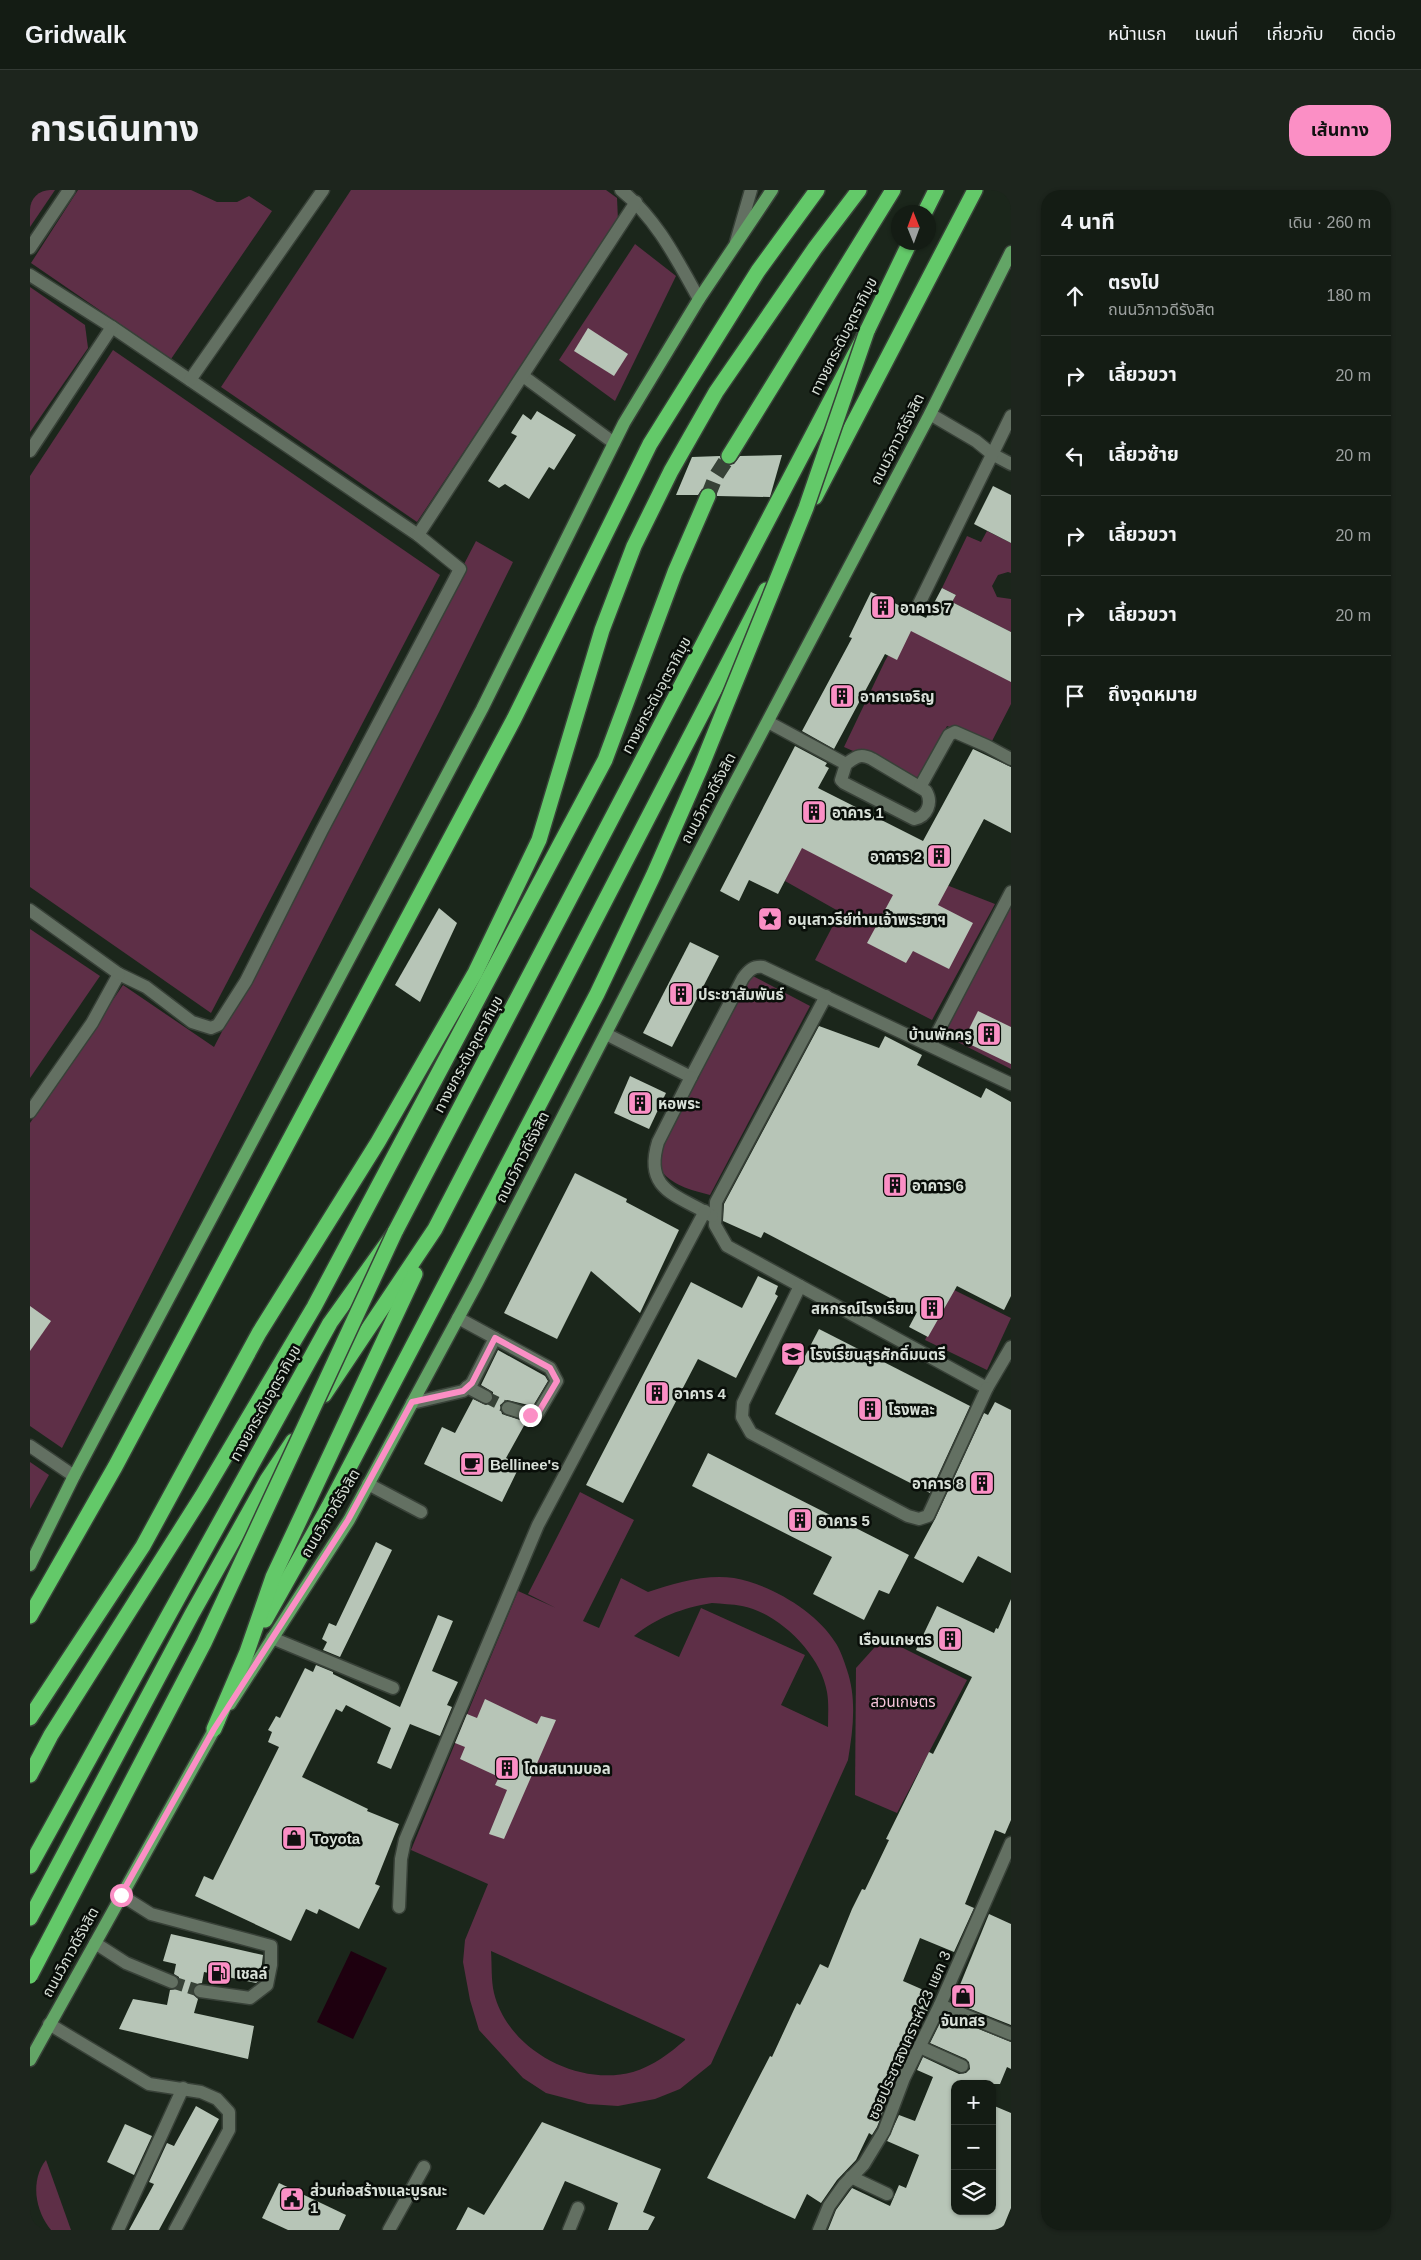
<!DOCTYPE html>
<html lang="th">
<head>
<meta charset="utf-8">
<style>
	body { margin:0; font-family:Helvetica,"Noto Sans Thai",sans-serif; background:#1d251d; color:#f1f3f6 }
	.controls { position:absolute; right:15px; bottom:15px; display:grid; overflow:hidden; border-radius:10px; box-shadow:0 1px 4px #0004 }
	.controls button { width:45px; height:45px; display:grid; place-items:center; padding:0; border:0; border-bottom:1px solid #333a34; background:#141c14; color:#f1f3f6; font:25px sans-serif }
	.compass { position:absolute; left:861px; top:15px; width:45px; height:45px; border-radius:50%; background:#141c14; box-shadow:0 1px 4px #0004; rotate:359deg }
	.stop { position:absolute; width:15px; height:15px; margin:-11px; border:4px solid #fb8fc5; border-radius:50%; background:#fff }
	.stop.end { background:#fb8fc5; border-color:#fff; box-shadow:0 1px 5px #0008 }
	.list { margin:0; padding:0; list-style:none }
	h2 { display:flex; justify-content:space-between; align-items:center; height:65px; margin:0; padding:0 20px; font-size:21px }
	h2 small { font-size:16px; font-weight:400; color:#9da1a0 }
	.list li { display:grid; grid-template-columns:32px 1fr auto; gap:15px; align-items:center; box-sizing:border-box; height:80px; padding:0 20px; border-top:1px solid #333a34 }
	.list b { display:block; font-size:19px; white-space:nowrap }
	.list p { margin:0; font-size:16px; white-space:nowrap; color:#9da1a0 }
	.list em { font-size:16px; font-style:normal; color:#9da1a0 }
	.icon { flex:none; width:28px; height:28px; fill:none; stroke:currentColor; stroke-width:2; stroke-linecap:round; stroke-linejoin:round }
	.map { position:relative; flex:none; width:981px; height:2040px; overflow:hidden; border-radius:20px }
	header { display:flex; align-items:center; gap:30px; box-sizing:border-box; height:70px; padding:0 25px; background:#141c14; border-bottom:1px solid #333a34 }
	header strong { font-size:24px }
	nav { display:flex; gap:28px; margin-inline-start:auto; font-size:18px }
	.intro { display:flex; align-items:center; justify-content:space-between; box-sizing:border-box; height:120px; padding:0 30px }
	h1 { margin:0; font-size:35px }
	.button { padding:12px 22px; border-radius:20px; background:#fb8fc5; color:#111; font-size:18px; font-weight:700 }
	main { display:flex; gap:30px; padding:0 30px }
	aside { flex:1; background:#141c14; border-radius:20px; box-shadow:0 1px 4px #0004 }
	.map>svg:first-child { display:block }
</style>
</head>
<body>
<header>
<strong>Gridwalk</strong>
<nav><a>หน้าแรก</a><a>แผนที่</a><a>เกี่ยวกับ</a><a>ติดต่อ</a></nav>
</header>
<div class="intro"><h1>การเดินทาง</h1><a class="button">เส้นทาง</a></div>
<main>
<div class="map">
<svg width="981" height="2040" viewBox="0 0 981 2040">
	<rect width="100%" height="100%" fill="#1b261b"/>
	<g fill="#5e2f47" fill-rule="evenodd">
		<polygon points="0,0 25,0 0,37"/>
		<polygon points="48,0 161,0 187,12 207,12 219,6 242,21 141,169 1,73"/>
		<polygon points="321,0 576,0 587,8 588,30 387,332 191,197"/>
		<polygon points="605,54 646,86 585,211 529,170"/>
		<polygon points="0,97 55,135 58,158 0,242"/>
		<polygon points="83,160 410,385 181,823 0,697 0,286"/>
		<polygon points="957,341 981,353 981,383 978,382 968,385 962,396 967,407 981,409 981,442 922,412 926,405 912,398 937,346 951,352"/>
		<polygon points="446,351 483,372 409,522 32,1258 0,1236 0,933 93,795 184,857"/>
		<polygon points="876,434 981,488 981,514 961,553 917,536 889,590 814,557 855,471"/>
		<polygon points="776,640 965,714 902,830 785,770 810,722 755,691"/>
		<polygon points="981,712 981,879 912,844"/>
		<polygon points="0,739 70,786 0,888"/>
		<path d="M 721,785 L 780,816 L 680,1005 C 660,1000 641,995 629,978 L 631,959 Z"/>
		<polygon points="920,1098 981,1128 957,1180 895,1150"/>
		<polygon points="0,1272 19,1285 0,1319"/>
		<path d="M 550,1302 L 604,1330 L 553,1431 L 569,1438 L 591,1388 L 618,1402 C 645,1393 675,1384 704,1388 C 739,1394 786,1421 805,1452 C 810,1459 814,1471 817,1480 C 827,1509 823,1540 818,1570 L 681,1874 L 650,1899 L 625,1909 L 588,1916 L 558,1914 L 516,1903 L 493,1888 L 449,1840 L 440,1810 L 433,1772 L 435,1750 L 458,1694 L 381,1660 L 488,1401 L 526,1418 L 498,1404 ZM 682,1413 C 692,1414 702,1414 712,1416 C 749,1423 791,1465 797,1502 C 799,1513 798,1525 798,1537 L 751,1515 L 775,1465 L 671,1418 L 649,1467 L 604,1446 C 628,1427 652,1418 682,1413 ZM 461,1761 L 655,1849 L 655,1850 C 640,1863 623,1876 603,1882 C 548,1897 478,1860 464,1803 C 461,1790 462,1775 461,1761 Z"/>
		<polygon points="853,1448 937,1490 867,1623 825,1605 826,1478"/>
		<path d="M 16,1970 L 41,2040 L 21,2040 C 5,2021 0,1990 16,1970 Z"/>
	</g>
	<polygon fill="#1e000f" points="321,1761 357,1778 323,1849 287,1832"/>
	<g fill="#b7c5b7">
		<polygon points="558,138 598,164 584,186 544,161"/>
		<polygon points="507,221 546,245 524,280 519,277 499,309 475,294 469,298 458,291 487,246 481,243 493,224 501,230"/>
		<polygon points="752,265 740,307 687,306 685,300 677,297 672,299 668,305 646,305 662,267 690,266 694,274 699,275 704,274 710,266"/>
		<polygon points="963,296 981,305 981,353 944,334"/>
		<polygon points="912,398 926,405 922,412 981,442 981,492 881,441 867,470 855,464 804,559 772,541 822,448 819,447 841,402 896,428"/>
		<polygon points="765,556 797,573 795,576 799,578 788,598 893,651 943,559 981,577 981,643 954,629 908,715 943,733 919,779 883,761 876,773 837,753 863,705 772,658 748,704 719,690 709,711 690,701"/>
		<polygon points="409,718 427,733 390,812 365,795"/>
		<polygon points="660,752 689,766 642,857 613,843"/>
		<polygon points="948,821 981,837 981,874 933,851"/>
		<polygon points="789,836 849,858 855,846 892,865 887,875 951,908 956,898 981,912 981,1106 974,1120 927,1096 898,1147 879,1137 887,1122 734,1042 731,1048 693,1031 694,1014"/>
		<polygon points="600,886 636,903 619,939 584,923"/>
		<polygon points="545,983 597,1009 596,1012 649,1040 610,1123 561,1081 527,1149 474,1123"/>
		<polygon points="728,1086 748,1096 745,1104 748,1106 706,1188 668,1169 593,1313 556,1295 661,1092 712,1118"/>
		<polygon points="0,1116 21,1131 0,1161"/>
		<polygon points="789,1139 940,1216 900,1303 745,1224"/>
		<polygon points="468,1160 515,1186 518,1191 503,1216 477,1210 470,1215 472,1224 496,1232 476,1268 490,1275 472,1312 394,1274 412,1237 425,1243 443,1209 456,1215 463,1211 463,1202 451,1195"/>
		<polygon points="965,1212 981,1220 981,1383 948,1366 933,1393 884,1368 905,1329 954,1223 958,1225"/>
		<polygon points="678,1263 879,1365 859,1404 849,1400 834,1430 783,1404 802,1367 662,1296"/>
		<polygon points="346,1352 362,1360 310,1467 293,1460 297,1452 292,1449 299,1433 306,1436"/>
		<polygon points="981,1409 981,1630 975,1644 965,1640 935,1714 944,1718 924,1762 890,1748 873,1791 905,1805 872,1873 869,1871 849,1917 854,1919 847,1937 842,1945 839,1943 826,1970 807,1990 791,2013 777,2004 765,2029 677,1988 740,1866 742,1867 767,1813 770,1815 790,1774 798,1778 822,1719 832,1699 835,1700 859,1650 856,1649 899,1562 903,1564 942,1487 886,1460 907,1416 964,1443 966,1438 968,1439"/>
		<polygon points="408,1425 423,1431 402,1481 428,1492 417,1515 422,1517 410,1546 380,1534 361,1579 347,1573 361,1538 316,1515 312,1522 306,1519 272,1587 338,1619 337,1621 369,1634 345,1694 350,1696 329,1739 289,1719 287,1724 276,1719 261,1751 165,1706 174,1686 183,1690 249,1557 238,1552 242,1542 238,1540 246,1526 250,1528 275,1478 283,1482 286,1475 303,1482 303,1484 370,1517"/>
		<polygon points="455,1509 507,1534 511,1526 526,1530 474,1649 459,1644 477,1600 465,1595 469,1587 430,1569 435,1557 425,1553 437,1524 447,1528"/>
		<polygon points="959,1724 981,1734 981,1835 923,1812"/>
		<polygon points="141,1744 233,1765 230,1790 226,1793 174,1782 172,1793 167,1794 162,1799 163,1804 168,1809 164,1823 224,1836 218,1869 89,1839 103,1809 137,1815 140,1800 147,1799 149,1796 149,1787 144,1784 146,1774 133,1771"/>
		<polygon points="914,1825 981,1852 981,1879 977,1877 970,1894 925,1894 925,2021 962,2021 962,1915 981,1923 981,2018 972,2040 798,2040 806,2020 822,1998 860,2016 869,1995 876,1998 889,1965 857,1951 869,1925 885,1931 903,1887 887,1880 893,1867 929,1884 936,1883 940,1879 939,1872 936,1869 900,1853"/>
		<polygon points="166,1916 189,1929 129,2040 99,2040 124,1994 119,1992 137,1953 144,1956"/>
		<polygon points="512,1932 631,1979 613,2022 625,2027 618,2040 578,2040 588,2013 535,1991 513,2040 426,2040 438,2017 454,2025"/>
		<polygon points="95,1934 122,1946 104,1985 77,1972"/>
		<polygon points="249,1993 316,2025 309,2040 258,2040 232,2028"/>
	</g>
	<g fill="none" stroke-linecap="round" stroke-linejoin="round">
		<g stroke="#374237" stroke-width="12" stroke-dasharray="12 6" stroke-linecap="butt">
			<polyline points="456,1207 478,1218"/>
			<polyline points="142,1792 170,1801"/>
		</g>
		<polyline stroke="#374237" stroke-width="15" stroke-dasharray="15 8" stroke-linecap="butt" points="678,306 686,286 699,266"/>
		<defs>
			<g id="minor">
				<path d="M 591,0 C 627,29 647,70 669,109"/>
				<polyline points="706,52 721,0"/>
				<polyline points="0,58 39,0"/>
				<polyline points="0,85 82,137 388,345 430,379 292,640 216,791 188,835 181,838 162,832 116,797 89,784 62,833 0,922"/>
				<polyline points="493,186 584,253"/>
				<polyline points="160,190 293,0"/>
				<polyline points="900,224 946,251 962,264 981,274"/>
				<polyline points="0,261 82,137"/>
				<polyline points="388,345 606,12"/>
				<polyline points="888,416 981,226"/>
				<path d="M 738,532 L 816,574 L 811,590 L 814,593 L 884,629 C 897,627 903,613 896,601 L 842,569 C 830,563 826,567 816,574"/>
				<polyline points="890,597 919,545 925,542 957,556 981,569"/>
				<polyline points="0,720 89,784"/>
				<polyline points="796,806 686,1012 685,1035 697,1056 957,1198 981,1157"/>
				<path d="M 576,844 L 661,887 L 713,788 C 719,780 723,776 733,777 L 981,894"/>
				<polyline points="901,855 981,702"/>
				<path d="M 661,887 L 628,952 C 613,1001 648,1005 682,1026"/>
				<polyline points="770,1096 713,1213 712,1227 721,1243 878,1326 889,1329 898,1326 957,1198"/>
				<polyline points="428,1128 520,1178 527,1191 508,1223 500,1225 478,1218"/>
				<polyline points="437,1197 456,1207"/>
				<polyline points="382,1213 433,1201 442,1193 465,1148"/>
				<polyline points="0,1256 44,1286"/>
				<polyline points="338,1294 391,1322"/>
				<polyline points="242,1448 363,1498"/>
				<polyline points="91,1705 121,1724 241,1756 241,1775 237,1795 220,1808 170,1801"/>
				<polyline points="369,1717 371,1669 375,1650 508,1335 675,1021"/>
				<polyline points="65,1753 96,1773 142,1792"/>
				<polyline points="910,1815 981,1844"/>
				<polyline points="19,1834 119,1894 171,1902 187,1909 199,1922 199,1940 145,2040"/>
				<polyline points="890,1857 932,1876"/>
				<polyline points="821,1987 857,2004"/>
				<polyline points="88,2040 153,1898"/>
				<polyline points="359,2040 394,1977"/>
				<polyline points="539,2040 548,2018"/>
				<polyline points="789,2040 799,2016 814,1995 834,1974 854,1941 874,1888 910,1815 981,1653"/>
			</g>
			<g id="major">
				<polyline points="0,1375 43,1288 452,519 594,233 669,109 742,0"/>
				<polyline points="200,1514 319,1330 447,1093 696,610 900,224 981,62"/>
				<polyline points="0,1870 189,1531"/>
			</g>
			<g id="highway">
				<polyline points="895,22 906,0"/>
				<polyline points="699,266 863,0"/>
				<polyline points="785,307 945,0"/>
				<polyline points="294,1205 405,1039 736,400"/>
				<polyline points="0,1426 85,1277 484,529 620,254 728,81 787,0"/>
				<polyline points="235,1430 299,1316"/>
				<polyline points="0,1528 113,1356 229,1143 348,952 445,783 509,650 572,440 604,356 641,281 686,202 785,58 829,0"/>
				<polyline points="184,1539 217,1462 243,1387 385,1084"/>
				<polyline points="0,1585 21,1545 172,1306 284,1117 575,570 645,382 678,306"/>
				<polyline points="0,1676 300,1133 365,1042 837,141 880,52"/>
				<polyline points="0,1728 162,1424 237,1290 263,1251"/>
			</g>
		</defs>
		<use href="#minor" stroke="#384138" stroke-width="15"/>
		<use href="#major" stroke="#384138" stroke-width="15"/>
		<use href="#highway" stroke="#384138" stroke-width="18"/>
		<use href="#minor" stroke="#637062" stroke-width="12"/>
		<use href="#major" stroke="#63a566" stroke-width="12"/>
		<use href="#highway" stroke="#63c969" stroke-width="15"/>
		<defs>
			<g id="highway-bridge">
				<polyline points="299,1316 567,804 624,684 671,577 776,318 837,141"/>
				<polyline points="0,1786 174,1453 365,1042"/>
			</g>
		</defs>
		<use href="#highway-bridge" stroke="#384138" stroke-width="18" stroke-linecap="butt"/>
		<use href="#highway-bridge" stroke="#63c969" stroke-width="15"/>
	</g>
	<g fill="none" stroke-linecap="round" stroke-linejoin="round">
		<polyline stroke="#fb8fc5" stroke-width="6" points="91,1705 184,1539 318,1330 382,1212 433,1201 442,1193 465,1148 520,1178 527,1191 508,1223 500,1225"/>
	</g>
	<defs>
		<symbol id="building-square" viewBox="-11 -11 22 22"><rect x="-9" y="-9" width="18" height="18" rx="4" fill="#fb8fc5" stroke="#090e09"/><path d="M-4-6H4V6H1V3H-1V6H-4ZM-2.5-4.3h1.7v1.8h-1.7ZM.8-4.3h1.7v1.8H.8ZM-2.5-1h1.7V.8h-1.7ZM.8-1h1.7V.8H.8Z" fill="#111"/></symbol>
		<symbol id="sight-square" viewBox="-11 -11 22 22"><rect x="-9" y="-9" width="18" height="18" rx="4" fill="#fb8fc5" stroke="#090e09"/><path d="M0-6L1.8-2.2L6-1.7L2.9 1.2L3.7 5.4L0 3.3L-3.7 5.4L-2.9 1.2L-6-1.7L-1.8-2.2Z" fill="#111"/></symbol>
		<symbol id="school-square" viewBox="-11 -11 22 22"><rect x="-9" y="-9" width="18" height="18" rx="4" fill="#fb8fc5" stroke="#090e09"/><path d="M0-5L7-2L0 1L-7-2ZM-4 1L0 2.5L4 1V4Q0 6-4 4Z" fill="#111"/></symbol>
		<symbol id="cafe-square" viewBox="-11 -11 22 22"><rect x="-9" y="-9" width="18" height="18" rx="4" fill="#fb8fc5" stroke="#090e09"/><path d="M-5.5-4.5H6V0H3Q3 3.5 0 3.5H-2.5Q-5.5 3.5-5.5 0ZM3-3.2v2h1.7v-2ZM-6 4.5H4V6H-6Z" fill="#111"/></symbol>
		<symbol id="shop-square" viewBox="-11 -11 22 22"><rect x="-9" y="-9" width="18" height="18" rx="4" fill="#fb8fc5" stroke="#090e09"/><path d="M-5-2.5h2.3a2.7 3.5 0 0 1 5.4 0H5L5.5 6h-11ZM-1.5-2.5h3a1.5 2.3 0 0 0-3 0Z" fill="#111"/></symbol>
		<symbol id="fuel-square" viewBox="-11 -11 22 22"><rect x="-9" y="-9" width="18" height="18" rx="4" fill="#fb8fc5" stroke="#090e09"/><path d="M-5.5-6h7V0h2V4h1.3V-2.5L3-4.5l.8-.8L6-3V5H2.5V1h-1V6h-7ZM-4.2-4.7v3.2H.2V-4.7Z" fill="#111"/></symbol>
		<symbol id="civic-square" viewBox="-11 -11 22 22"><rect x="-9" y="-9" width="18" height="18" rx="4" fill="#fb8fc5" stroke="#090e09"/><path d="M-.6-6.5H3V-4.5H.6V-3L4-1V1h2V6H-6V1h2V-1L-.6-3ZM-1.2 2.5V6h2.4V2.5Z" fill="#111"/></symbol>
	</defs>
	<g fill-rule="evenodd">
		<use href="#building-square" x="839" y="403" width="28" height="28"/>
		<use href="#building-square" x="798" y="492" width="28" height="28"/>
		<use href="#building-square" x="770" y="608" width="28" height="28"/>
		<use href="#building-square" x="895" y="652" width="28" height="28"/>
		<use href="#sight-square" x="726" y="715" width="28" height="28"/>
		<use href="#building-square" x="637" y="790" width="28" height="28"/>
		<use href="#building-square" x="945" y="830" width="28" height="28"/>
		<use href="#building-square" x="596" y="899" width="28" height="28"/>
		<use href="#building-square" x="851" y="981" width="28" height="28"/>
		<use href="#building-square" x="888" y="1104" width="28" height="28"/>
		<use href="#school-square" x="749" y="1150" width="28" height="28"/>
		<use href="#building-square" x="613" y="1189" width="28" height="28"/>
		<use href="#building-square" x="826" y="1205" width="28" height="28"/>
		<use href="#cafe-square" x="428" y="1260" width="28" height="28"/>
		<use href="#building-square" x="938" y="1279" width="28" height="28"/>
		<use href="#building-square" x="756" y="1316" width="28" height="28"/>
		<use href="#building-square" x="906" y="1435" width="28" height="28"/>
		<use href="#building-square" x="463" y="1564" width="28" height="28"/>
		<use href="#shop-square" x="250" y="1634" width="28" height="28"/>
		<use href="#fuel-square" x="175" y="1769" width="28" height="28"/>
		<use href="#shop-square" x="919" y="1792" width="28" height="28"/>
		<use href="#civic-square" x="248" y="1995" width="28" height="28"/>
	</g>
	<g text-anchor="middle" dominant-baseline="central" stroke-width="5" stroke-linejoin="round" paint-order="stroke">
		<g font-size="15" fill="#d8e0d8" stroke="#090e09">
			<text transform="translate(813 146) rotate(-63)">ทางยกระดับอุตราภิมุข</text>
			<text transform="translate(867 249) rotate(-63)">ถนนวิภาวดีรังสิต</text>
			<text transform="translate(626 505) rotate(-62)">ทางยกระดับอุตราภิมุข</text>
			<text transform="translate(678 608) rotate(-62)">ถนนวิภาวดีรังสิต</text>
			<text transform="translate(438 864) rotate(-62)">ทางยกระดับอุตราภิมุข</text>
			<text transform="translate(492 967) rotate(-63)">ถนนวิภาวดีรังสิต</text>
			<text transform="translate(235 1213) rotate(-61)">ทางยกระดับอุตราภิมุข</text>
			<text transform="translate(300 1323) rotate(-59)">ถนนวิภาวดีรังสิต</text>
			<text transform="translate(40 1762) rotate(-61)">ถนนวิภาวดีรังสิต</text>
			<text transform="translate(879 1845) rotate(-66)">ซอยประชาสงเคราะห์ 23 แยก 3</text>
		</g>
		<g font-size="15" font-weight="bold" fill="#d8e0d8" stroke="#090e09" text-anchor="start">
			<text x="870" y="417">อาคาร 7</text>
			<text x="830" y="506">อาคารเจริญ</text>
			<text x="802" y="622">อาคาร 1</text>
			<text x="892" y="666" text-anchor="end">อาคาร 2</text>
			<text x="758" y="729">อนุเสาวรีย์ท่านเจ้าพระยาฯ</text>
			<text x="668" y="804">ประชาสัมพันธ์</text>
			<text x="942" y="844" text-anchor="end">บ้านพักครู</text>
			<text x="628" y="913">หอพระ</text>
			<text x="882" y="995">อาคาร 6</text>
			<text x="884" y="1118" text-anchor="end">สหกรณ์โรงเรียน</text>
			<text x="780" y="1164">โรงเรียนสุรศักดิ์มนตรี</text>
			<text x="644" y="1203">อาคาร 4</text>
			<text x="858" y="1219">โรงพละ</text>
			<text x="460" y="1274">Bellinee's</text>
			<text x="934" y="1293" text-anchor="end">อาคาร 8</text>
			<text x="788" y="1330">อาคาร 5</text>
			<text x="902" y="1449" text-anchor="end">เรือนเกษตร</text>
			<text x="494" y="1578">โดมสนามบอล</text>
			<text x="282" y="1648">Toyota</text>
			<text x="206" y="1783">เชลล์</text>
			<text x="933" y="1830" text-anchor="middle">จันทสร</text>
			<text x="280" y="2000">ส่วนก่อสร้างและบูรณะ<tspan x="280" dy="17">1</tspan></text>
		</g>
		<g font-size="15" fill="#f7c5db" stroke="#090e09">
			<text x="873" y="1511">สวนเกษตร</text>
		</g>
	</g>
</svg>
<div class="controls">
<button>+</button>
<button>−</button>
<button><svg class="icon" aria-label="layers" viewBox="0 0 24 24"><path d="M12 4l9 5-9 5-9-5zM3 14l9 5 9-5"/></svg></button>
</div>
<svg class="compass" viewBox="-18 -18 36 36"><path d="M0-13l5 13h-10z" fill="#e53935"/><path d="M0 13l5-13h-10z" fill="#9da1a0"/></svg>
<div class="stop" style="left:91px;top:1705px"></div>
<div class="stop end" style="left:500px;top:1225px"></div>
</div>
<aside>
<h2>4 นาที<small>เดิน · 260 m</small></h2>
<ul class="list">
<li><svg class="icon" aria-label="ahead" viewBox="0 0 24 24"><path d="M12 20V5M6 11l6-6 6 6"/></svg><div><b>ตรงไป</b><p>ถนนวิภาวดีรังสิต</p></div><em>180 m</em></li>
<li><svg class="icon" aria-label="right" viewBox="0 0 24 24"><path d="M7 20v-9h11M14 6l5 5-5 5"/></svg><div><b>เลี้ยวขวา</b></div><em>20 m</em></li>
<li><svg class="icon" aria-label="left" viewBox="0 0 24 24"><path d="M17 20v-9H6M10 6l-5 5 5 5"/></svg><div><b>เลี้ยวซ้าย</b></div><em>20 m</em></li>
<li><svg class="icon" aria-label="right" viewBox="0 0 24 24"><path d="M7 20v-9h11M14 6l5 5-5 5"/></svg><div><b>เลี้ยวขวา</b></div><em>20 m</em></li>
<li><svg class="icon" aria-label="right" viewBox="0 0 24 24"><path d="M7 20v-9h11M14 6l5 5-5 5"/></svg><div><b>เลี้ยวขวา</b></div><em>20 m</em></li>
<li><svg class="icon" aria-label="arrive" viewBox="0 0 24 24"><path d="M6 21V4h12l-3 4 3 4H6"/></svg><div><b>ถึงจุดหมาย</b></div></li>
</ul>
</aside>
</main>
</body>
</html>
